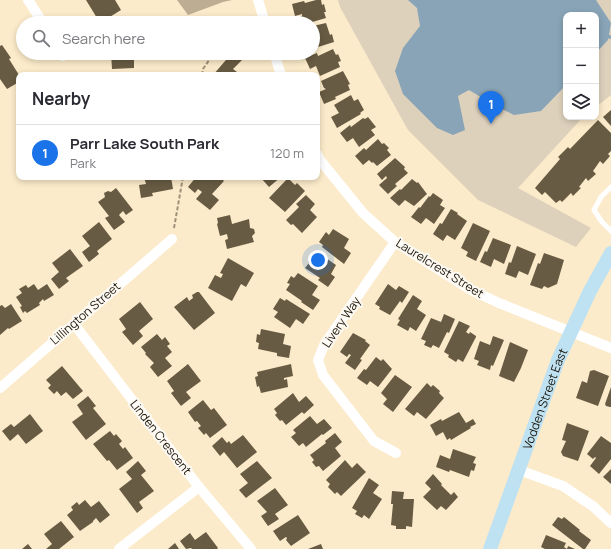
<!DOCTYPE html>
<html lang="en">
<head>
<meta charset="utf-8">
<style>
	body { margin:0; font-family:Manrope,sans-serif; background:#f2f2f3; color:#2b2b33 }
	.controls { position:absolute; right:12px; top:12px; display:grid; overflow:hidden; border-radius:8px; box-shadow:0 2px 6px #0003 }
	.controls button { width:36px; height:36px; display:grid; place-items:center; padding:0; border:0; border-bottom:1px solid #e1e1e2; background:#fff; color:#2b2b33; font:20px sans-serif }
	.you { position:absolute; left:318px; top:260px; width:14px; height:14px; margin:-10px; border:3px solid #fff; border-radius:50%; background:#1a73e8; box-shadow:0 0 0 6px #1a73e833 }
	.badge { display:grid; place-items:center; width:26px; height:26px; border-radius:50%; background:#1a73e8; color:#fff; font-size:13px; font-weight:700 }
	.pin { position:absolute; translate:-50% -33px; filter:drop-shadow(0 1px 2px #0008) }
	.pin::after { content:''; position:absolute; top:21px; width:14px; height:12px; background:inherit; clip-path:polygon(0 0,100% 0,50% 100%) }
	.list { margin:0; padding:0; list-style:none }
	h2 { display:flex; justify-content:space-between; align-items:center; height:52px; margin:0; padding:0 16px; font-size:17px }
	h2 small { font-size:13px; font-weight:400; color:#7c7c81 }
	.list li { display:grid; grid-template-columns:26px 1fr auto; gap:12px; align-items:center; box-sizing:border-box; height:56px; padding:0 16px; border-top:1px solid #e1e1e2 }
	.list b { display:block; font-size:15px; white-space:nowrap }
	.list p { margin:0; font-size:13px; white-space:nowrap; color:#7c7c81 }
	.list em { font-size:13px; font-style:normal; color:#7c7c81 }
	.icon { flex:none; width:22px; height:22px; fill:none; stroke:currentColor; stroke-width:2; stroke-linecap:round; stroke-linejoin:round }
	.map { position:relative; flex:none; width:611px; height:549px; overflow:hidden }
	.search { position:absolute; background:#fff; box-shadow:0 2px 6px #0003; left:16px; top:16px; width:304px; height:44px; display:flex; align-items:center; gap:10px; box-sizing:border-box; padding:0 14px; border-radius:22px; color:#7c7c81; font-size:15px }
	.panel { position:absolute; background:#fff; box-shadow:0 2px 6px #0003; left:16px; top:72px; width:304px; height:108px; border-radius:8px }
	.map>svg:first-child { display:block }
</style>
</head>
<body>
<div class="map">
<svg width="611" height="549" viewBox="0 0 611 549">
	<rect width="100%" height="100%" fill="#fcebca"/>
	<polygon fill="#ddd1bc" points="338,0 611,0 611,95 596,107 596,15 566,15 566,117 583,117 518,188 591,228 576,247 478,200 408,130 340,7"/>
	<polygon fill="#bdae93" points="177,0 232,0 223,2 188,15"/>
	<polygon fill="#88a4b6" points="408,0 596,0 611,23 608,40 596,53 596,15 566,15 566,85 541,111 514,115 494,105 469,90 458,96 465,130 453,135 437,128 403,94 395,71 403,48 420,26 417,8"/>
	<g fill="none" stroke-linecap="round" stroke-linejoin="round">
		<polyline stroke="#88a4b6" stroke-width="3.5" points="596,34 610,37"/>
	</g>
	<g fill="#685b43">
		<polygon points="86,0 115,0 121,10 100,23"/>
		<polygon points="316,0 321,0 322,5 324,4 326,12 324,12 326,18 309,23 303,23 301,16 302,16 302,14 295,16 292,4 304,1 305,3"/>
		<polygon points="326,23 330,35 332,34 334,42 315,48 315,49 313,50 313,26"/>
		<polygon points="2,45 11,58 9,59 19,75 19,82 7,89 0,79 0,46"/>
		<polygon points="333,49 336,55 338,54 341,61 338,62 340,67 320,76 316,66 310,69 305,58 317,53 318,56"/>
		<polygon points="111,53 134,53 134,68 112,69"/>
		<polygon points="232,53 234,53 242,60 233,69 237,72 234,75 213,75"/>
		<polygon points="343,71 350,84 348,85 350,90 335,97 336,99 324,104 319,92 326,89 324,88 321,81"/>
		<polygon points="351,95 354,101 358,99 364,110 360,113 361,114 337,128 331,117 339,113 334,105"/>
		<polygon points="611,110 611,126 603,117"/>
		<polygon points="368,117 376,127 371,130 375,135 359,147 353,138 347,142 340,133 350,125 351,127 363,118 365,119"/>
		<polygon points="598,120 611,133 611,151 608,154 610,156 603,164 600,161 593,171 596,174 588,181 586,178 579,187 581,188 573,196 571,193 562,202 560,200 556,203 545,192 542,195 535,188 560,159 558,157 568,147 570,149"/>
		<polygon points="378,139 382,144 384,143 389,148 387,150 391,155 377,166 373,162 372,163 369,160 363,165 355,156 364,148 366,150"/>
		<polygon points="395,158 405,167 404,169 408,173 395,184 397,186 388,194 379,185 387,178 386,176 382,180 377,174"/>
		<polygon points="144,177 171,177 173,189 152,193 153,196 141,198 139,185 146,184"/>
		<polygon points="196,177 219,177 224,181 212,194 219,200 210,210 196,199 202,192 198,189 195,193 188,187"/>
		<polygon points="258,177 281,177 269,187 261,178 259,179"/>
		<polygon points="288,178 295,185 297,183 305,191 285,212 269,198"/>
		<polygon points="412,179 417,183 418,182 427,194 414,206 405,200 399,206 390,198 400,189 401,190"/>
		<polygon points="116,188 133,210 126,215 123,211 119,215 125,222 114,230 105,218 109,216 98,202 105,197 104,193 108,191 111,192"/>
		<polygon points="433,193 443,200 440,205 445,208 434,224 426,218 421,224 411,217 419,207 420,208 429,196 430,197"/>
		<polygon points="306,195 315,204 310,210 317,217 302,233 293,224 291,225 286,220 299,207 296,204"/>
		<polygon points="451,209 458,213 457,214 467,221 455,240 447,235 443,241 433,234 440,223 442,224"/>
		<polygon points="230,215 232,224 249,219 250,228 254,229 255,233 252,236 254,242 227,249 225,240 228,239 227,234 220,236 217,224 218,223 217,218"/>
		<polygon points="99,222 112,239 97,251 99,254 89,262 82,252 90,246 82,236"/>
		<polygon points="473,223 490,231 476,261 466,256 468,252 461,248"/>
		<polygon points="333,229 349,239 344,248 351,253 344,264 322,247 323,245 319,242 326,232 329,235"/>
		<polygon points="493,238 511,245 504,264 494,259 491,267 480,262 485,251 487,252"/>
		<polygon points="517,246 536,254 528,275 519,271 516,278 505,274 509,262 511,263"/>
		<polygon points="70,249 83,266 66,278 69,281 59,289 51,279 59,272 52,263"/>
		<polygon points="317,252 336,265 331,274 335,277 328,287 318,280 320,278 305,268 309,263 308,262 311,256 313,257"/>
		<polygon points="544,253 564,260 557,284 548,288 544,286 542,289 530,285 538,263 540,264"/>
		<polygon points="228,258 254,273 246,287 241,284 232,301 208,288 215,275 221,278 223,274 220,273"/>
		<polygon points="298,273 318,286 312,295 320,300 313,310 301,302 302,301 286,290 290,284 287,283 291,276 294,278"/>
		<polygon points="34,284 38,290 47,284 54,295 44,301 43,299 39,303 40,305 27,313 25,311 23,313 20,307 22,306 16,297 22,293 19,289 26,285 28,288"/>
		<polygon points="388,284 396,290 399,286 409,292 402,303 400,301 390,315 379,309 380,307 375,304"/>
		<polygon points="197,292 199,292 215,313 194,330 174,307 187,297 189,301 193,298 192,295"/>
		<polygon points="413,295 422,301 417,309 426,315 416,331 410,327 408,331 397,325 400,320 398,319"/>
		<polygon points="280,298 285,301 286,299 310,314 303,324 296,319 290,328 274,317 278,312 273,309"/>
		<polygon points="140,302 153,319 139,331 143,336 133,345 122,332 126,329 119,319"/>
		<polygon points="11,304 22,321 9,329 8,328 0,335 0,306 2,305 5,308"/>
		<polygon points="444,314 455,319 449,333 447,332 439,348 433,345 431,348 424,345 426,341 421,339 431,318 441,322"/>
		<polygon points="459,321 470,326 466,332 469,334 470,332 476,336 476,337 463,362 458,359 456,362 448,357 449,355 444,352"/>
		<polygon points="261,329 285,334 283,344 291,346 289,358 277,356 277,353 258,349 259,343 256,342 257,334 260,335"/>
		<polygon points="353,333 366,340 365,341 370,345 360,359 362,360 355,370 345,363 351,355 349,354 347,357 340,352"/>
		<polygon points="157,334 162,340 165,337 170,344 167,346 172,352 165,358 172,366 158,377 150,367 154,363 145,354 146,353 141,347"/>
		<polygon points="493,336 504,340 493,366 491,365 490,370 477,365 479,361 474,359 480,341 490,345"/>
		<polygon points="510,342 528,350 521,368 514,382 499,376"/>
		<polygon points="376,357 381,361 383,359 392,369 378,387 370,381 367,385 357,378 364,369 366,370"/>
		<polygon points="188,364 201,381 186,392 191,398 181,406 171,393 174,391 167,381"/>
		<polygon points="291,364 293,376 284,378 284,380 287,379 288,387 261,393 259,386 257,387 255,377 258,376 257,372"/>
		<polygon points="62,366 83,391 73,399 66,392 61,396 57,391 54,394 48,388 51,385 46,380"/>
		<polygon points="594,370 609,376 598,406 576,398 582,381 587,383 590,371"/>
		<polygon points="395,375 412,387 393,412 383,404 387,399 381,393"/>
		<polygon points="427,383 431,387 433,385 440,391 439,393 444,398 426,419 417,412 414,416 405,409"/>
		<polygon points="611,387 611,407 610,407 606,406 605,404"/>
		<polygon points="293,393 299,402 306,396 314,405 304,414 302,412 286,425 282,420 280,421 275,415 277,413 274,409"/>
		<polygon points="88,396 96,406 93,408 106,424 86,440 72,422 83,414 77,405"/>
		<polygon points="203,400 211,410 214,408 227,425 210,438 206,433 204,435 198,428 201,426 197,421 195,422 188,412"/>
		<polygon points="459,412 466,423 473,419 476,424 470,427 471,428 451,440 450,438 447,440 443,432 436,436 430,425 441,419 442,421"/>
		<polygon points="30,414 43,431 26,444 18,434 10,441 2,431 11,424 14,427"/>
		<polygon points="310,416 317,424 324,419 332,428 323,435 322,434 306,447 303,443 299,446 291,437 296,433 293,430"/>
		<polygon points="567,423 589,431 578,461 563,456 561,452 566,441 562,440"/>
		<polygon points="110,431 114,436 116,434 122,441 119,444 123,449 125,447 133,458 117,470 109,460 107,461 93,444"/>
		<polygon points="335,433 342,442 335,448 341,456 323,471 319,466 316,467 312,462 314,460 310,455 326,443 325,441"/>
		<polygon points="243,435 257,452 237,468 224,452 220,456 212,446 222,437 227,443 229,441 231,444"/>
		<polygon points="601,436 611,443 611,459 599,474 590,466 596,458 595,457 593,459 587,454"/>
		<polygon points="453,449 476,457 473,463 476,464 474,471 471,470 469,477 450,470 449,472 436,467 440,455 450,459"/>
		<polygon points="345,460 352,468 357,463 366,472 341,496 337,492 335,494 328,487 330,484 326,480"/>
		<polygon points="138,461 146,471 141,475 154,491 139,502 143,508 137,513 119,489 132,479 126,472"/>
		<polygon points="257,461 272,478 246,498 239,490 248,483 240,474"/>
		<polygon points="611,469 611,484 603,477"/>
		<polygon points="433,474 442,484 441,485 451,495 454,492 458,497 446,510 441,506 437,510 423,497 431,489 425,483"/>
		<polygon points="369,478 379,485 373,493 382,499 369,519 364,515 362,518 355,514 357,511 352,508"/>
		<polygon points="275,488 288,505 275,514 279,519 268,526 261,516 267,512 257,501"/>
		<polygon points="392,491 404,492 403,499 414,499 412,527 406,526 406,529 396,529 396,526 391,525 393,504 391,504"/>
		<polygon points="85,500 91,507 99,501 110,515 100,523 96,518 93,521 93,522 80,531 67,515 73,510 71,507 77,502 79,505"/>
		<polygon points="298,515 310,533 291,546 286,540 287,538 286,537 280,541 273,531"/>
		<polygon points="558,517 562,519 564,517 580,530 579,531 591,540 585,549 583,549 552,525"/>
		<polygon points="61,521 74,537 59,549 46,549 52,544 44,534"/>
		<polygon points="206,532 218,548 217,549 192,549 191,548 186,549 180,541 190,533 195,540"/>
		<polygon points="546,535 566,543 564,547 567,549 568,546 575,549 545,549 541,547"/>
		<polygon points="175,543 179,549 168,549"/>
		<polygon points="28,544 32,549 22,549"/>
		<polygon points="321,544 323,549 308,549"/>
	</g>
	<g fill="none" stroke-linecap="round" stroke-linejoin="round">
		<g stroke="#9f927a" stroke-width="2" stroke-dasharray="4 2" stroke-linecap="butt">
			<polyline points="241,23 252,19"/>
			<polyline points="202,75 203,69 214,53"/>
			<polyline points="174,228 183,177"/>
		</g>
		<polyline stroke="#fff" stroke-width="5" points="611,187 601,197 594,210 602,222 611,231"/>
		<g stroke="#fff" stroke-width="10">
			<polyline points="28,0 43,23"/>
			<polyline points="258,0 265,23"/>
			<polyline points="61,53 63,56"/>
			<polyline points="274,53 281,75"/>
			<polyline points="317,154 320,160 363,213 395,242 471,290 499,303 611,348"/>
			<polyline points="395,242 324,345 318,360 323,375 374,441 396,453"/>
			<polyline points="74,324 199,487 251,549"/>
			<polyline points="0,388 172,239"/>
			<polyline points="519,470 563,486 594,507 611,523"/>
			<polyline points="119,549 199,487"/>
		</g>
		<path stroke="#bfe2f3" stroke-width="14" id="s1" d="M 490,549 L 558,360 L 590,291 L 611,253"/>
	</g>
	<g text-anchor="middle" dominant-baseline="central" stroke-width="4" stroke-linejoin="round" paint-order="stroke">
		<g font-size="12" fill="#1c160a" stroke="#fdf9f3">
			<text transform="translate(440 268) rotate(32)">Laurelcrest Street</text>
			<text transform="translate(85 313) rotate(-41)">Lillington Street</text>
			<text transform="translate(341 322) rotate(-56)">Livery Way</text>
			<text stroke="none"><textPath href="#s1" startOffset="160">Vodden Street East</textPath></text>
			<text transform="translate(161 437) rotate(52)">Linden Crescent</text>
		</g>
	</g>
</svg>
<div class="controls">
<button>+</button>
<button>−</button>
<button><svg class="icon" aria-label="layers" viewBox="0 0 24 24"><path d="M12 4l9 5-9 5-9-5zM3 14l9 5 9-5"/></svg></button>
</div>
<div class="you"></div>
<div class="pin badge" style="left:491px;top:124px">1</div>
<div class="search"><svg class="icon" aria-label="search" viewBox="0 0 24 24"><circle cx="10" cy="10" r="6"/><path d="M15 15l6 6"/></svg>Search here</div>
<section class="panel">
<h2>Nearby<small></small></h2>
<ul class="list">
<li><span class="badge">1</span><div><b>Parr Lake South Park</b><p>Park</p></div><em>120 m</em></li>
</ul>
</section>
</div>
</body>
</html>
